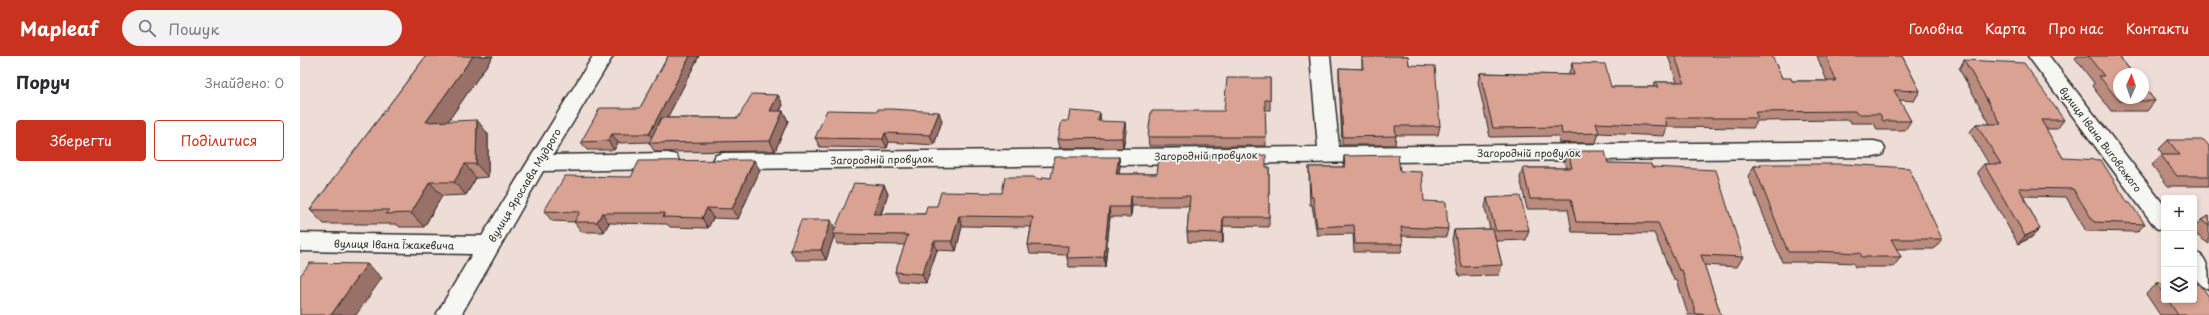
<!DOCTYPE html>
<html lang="uk">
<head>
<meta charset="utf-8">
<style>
	body { margin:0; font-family:"Playpen Sans",sans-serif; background:#f2f2f3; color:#2b2b33 }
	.controls { position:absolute; right:12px; bottom:12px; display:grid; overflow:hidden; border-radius:4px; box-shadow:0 2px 6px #0003 }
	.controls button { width:36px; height:36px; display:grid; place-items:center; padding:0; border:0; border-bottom:1px solid #e1e1e2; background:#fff; color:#2b2b33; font:20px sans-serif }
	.compass { position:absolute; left:1813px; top:12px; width:36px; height:36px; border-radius:50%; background:#fff; box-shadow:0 2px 6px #0003; rotate:2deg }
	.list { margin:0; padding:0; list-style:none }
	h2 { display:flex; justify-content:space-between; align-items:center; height:52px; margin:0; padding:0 16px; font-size:17px }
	h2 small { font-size:13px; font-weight:400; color:#7c7c81 }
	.actions { display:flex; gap:8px; padding:12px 16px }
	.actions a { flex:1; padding:9px 0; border:1px solid #c8321e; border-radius:4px; text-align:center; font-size:14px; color:#c8321e }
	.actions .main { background:#c8321e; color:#fff }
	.icon { flex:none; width:22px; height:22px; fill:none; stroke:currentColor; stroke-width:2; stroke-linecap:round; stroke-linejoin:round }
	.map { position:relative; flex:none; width:1909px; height:259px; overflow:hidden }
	header { display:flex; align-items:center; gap:24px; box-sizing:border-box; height:56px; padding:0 20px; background:#c8321e; color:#fff }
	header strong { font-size:19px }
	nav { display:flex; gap:22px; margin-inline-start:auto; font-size:14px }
	.search { width:280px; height:36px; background:#f2f2f3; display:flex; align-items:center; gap:10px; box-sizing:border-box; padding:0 14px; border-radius:22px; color:#7c7c81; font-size:15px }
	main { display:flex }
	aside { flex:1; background:#fff }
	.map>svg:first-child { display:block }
</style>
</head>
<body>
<header>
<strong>Mapleaf</strong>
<div class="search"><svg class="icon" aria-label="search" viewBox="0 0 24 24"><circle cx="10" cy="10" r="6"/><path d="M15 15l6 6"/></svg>Пошук</div>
<nav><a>Головна</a><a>Карта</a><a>Про нас</a><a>Контакти</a></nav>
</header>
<main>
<aside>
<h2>Поруч<small>Знайдено: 0</small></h2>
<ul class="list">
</ul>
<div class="actions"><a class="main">Зберегти</a><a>Поділитися</a></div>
</aside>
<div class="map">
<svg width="1909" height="259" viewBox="0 0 1909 259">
	<rect width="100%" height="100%" fill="#eeddd6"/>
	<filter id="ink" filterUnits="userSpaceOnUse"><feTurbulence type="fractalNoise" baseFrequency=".025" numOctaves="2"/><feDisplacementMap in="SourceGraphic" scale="8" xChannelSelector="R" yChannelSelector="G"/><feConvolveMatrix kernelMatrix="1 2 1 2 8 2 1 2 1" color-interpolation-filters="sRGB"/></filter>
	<g filter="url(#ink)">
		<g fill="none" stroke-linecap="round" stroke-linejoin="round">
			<defs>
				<g id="street">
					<polygon points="293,0 313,0 253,99 368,97 376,99 379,105 376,111 368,113 243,115 161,259 136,259 172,198 0,195 0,177 182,180"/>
					<polygon points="1010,0 1030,0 1039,91 1574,85 1582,87 1585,93 1582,99 1574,101 424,113 416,111 413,105 416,99 424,97 1018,91"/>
					<polygon points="1728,0 1749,0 1864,149 1864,175 1856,172"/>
					<path d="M 1894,195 C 1909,201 1909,216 1909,233 C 1890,226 1894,211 1894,195 Z"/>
				</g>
			</defs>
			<use href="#street" stroke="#2b2b2b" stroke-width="3"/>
			<use href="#street" fill="#f6f6f2" fill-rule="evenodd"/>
		</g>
		<g fill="#bb8b7e" stroke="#2b2b2b">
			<polygon points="126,0 193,0 148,65 188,78 188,121 176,122 166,139 142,140 124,171 100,171 96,168 24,168 10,154"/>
			<polygon points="368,0 399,0 367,62 438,62 478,39 483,49 480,55 483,55 488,65 475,95 355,96 349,87 349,86 318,87 314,94 287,94 281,86 340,52"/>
			<polygon points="1074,0 1108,0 1109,9 1140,70 1138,79 1096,79 1095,89 1042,89 1039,21 1039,12 1062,13 1062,1 1074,1"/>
			<polygon points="1368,0 1472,0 1482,22 1492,25 1527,25 1517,0 1602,0 1620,35 1614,45 1599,44 1611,65 1605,74 1577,74 1574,67 1551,67 1550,64 1457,65 1453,72 1367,71 1364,80 1299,77 1296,87 1259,87 1258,80 1190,81 1178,26 1180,17 1269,19 1269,17 1272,7 1311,31 1353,31 1355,26 1377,26"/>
			<polygon points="1777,0 1819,0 1855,45 1847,55 1811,55 1792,30 1794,27 1775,2"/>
			<polygon points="1664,4 1764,64 1757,73 1746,73 1763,102 1828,147 1845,168 1837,176 1786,175 1766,141 1723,140 1740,173 1732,181 1718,188 1677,116 1684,108 1689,108 1670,76 1676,68 1690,68 1659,13"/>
			<polygon points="970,22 970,54 965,54 966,90 849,90 848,81 924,55"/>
			<polygon points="642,65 634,89 589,86 587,92 520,91 515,82"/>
			<polygon points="801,65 826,75 823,92 760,92 758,83"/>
			<polygon points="1868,84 1909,90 1909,130 1868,130 1852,109 1861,99 1863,99 1859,93"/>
			<polygon points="1268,95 1308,107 1352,111 1443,201 1437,211 1404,209 1421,259 1388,259 1377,224 1374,224 1354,177 1272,176 1268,153 1227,153 1220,122 1223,112 1266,112 1264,106"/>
			<polygon points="1044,100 1100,115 1124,145 1148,173 1146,181 1102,180 1103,188 1101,196 1054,196 1053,178 1017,179 1012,149 1010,149 1009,119 1009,111 1043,111"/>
			<polygon points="819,101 820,110 819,118 857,118 969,111 969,171 923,170 923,187 888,186 887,176 889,150 832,150 831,161 810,161 805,211 769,211 767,202 767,199 730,198 728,189 731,171 662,170 656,195 637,194 626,227 599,225 595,216 605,189 537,188 534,180 526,204 496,204 490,194 535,173 584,129 588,138 581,158 625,158 637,150 702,137"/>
			<polygon points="1460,108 1642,183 1634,193 1596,193 1601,201 1593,211 1555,211 1553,207 1513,205 1512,206 1482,206 1448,120 1454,110 1459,110"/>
			<polygon points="460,114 438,163 413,162 408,172 370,171 367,168 309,167 304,176 282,176 274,166 252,165 244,155 331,121"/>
			<polygon points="1187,142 1229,174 1226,184 1196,185 1202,209 1199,219 1159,220 1152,184 1154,174 1190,173 1185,152"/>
			<polygon points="1909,160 1909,188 1894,177 1894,171 1901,164"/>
			<polygon points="1857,228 1864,228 1864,244 1894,244 1909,259 1860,259 1846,238"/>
		</g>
		<g fill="#997167" stroke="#2b2b2b">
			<polygon points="173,0 193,0 138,80 126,66"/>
			<polygon points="390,0 399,0 355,86 349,78"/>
			<polygon points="478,39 483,49 474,65 470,55"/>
			<polygon points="483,55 488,65 475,95 470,85"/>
			<polygon points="639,56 642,65 634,89 630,79"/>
			<polygon points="800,57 801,66 798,65"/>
			<polygon points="177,64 188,78 188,121 176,108"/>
			<polygon points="825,66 826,75 823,92 822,82"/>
			<polygon points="585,77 589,86 587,92 583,83"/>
			<polygon points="312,78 318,87 314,94 308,85"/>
			<polygon points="819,101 820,110 817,127 816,118"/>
			<polygon points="454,104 460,114 438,163 432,153"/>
			<polygon points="165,108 176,122 166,139 154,126"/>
			<polygon points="130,126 142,140 124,171 111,157"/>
			<polygon points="584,129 588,138 577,167 573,158"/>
			<polygon points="831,140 832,150 831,161 830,151"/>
			<polygon points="809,151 810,161 805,211 804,201"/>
			<polygon points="407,152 413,162 408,172 402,162"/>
			<polygon points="302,157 309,167 304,176 297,166"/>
			<polygon points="659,160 662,170 656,195 652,185"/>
			<polygon points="923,161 923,187 922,177"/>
			<polygon points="531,164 536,175 533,178 534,180 526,204 521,194"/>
			<polygon points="1740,173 1732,181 1718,188 1725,180"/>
			<polygon points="634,185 637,194 626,227 622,218"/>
			<polygon points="67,208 82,222 56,259 31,259"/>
		</g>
		<g fill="#daa293" stroke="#2b2b2b">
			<polygon points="126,0 173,0 126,66 177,64 176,108 165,108 154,126 130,126 111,157 86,158 89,154 10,154"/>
			<polygon points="368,0 390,0 349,78 312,78 308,85 281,86 300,52 340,52"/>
			<polygon points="1076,0 1108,0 1109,9 1135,10 1140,70 1095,70 1096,80 1043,81 1039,12 1063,13 1062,1 1076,1"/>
			<polygon points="1375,0 1472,0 1482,22 1491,22 1492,25 1536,25 1526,0 1602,0 1620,35 1594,34 1611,65 1583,65 1580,58 1557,58 1555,55 1455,56 1458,62 1365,62 1367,70 1296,67 1299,77 1262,78 1261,71 1193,72 1180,17 1274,19 1272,7 1305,8 1311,31 1358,31 1355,26 1384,26"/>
			<polygon points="1788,0 1819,0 1833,18 1819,18 1819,42 1843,42 1843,30 1855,45 1819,45 1799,20 1804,20"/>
			<polygon points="1664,4 1724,7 1764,64 1741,64 1763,102 1801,104 1828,147 1830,147 1845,168 1794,166 1773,133 1719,132 1740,173 1725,180 1684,108 1701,108 1676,68 1701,68"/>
			<polygon points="927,22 970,22 970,44 965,44 966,81 848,81 851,55 924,55"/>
			<polygon points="452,38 478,39 470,55 483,55 470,85 349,87 361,62 438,62"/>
			<polygon points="578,53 592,53 639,56 630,79 585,77 583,83 515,82 527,54 578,55"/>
			<polygon points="770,55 800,57 798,65 825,66 822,82 758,83 762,65 768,65"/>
			<polygon points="1868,84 1904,84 1909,90 1909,120 1877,120 1861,99 1880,99"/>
			<polygon points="1268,95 1305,95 1308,107 1351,108 1352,111 1416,114 1443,201 1401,199 1421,259 1396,258 1382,214 1379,214 1358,167 1276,166 1271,143 1230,143 1223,112 1272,112"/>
			<polygon points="966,99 966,111 969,111 969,161 923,161 922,177 887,176 890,140 831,140 830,151 809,151 804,201 767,202 768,190 728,189 733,161 659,160 652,185 634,185 622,218 595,216 608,179 533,178 554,127 584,129 573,158 625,158 627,150 637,150 641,136 702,137 705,121 733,121 742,124 743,121 751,122 755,101 819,101 816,118 857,118 859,100"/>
			<polygon points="1098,99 1100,115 1122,116 1124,145 1146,146 1148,173 1101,171 1103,188 1055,188 1054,169 1017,171 1013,141 1011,141 1009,111 1045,111 1044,100"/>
			<polygon points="454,104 432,153 407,152 402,162 363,161 365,157 302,157 297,166 274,166 280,156 244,155 265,120 331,121 339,105"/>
			<polygon points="1460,108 1545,108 1609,112 1642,183 1591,183 1601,201 1562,201 1560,197 1518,195 1519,196 1488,196 1454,110 1461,110"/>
			<polygon points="1220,140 1229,174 1196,175 1187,142"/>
			<polygon points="1909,160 1909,170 1901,164"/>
			<polygon points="501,164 531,164 521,194 490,194"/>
			<polygon points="1193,173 1202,209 1162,211 1154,174"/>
			<polygon points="10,207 67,208 31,259 0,259 0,220"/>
			<polygon points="1857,228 1864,228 1864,239"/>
			<polygon points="1894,228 1900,228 1909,241 1909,259 1878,259 1868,244 1894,244"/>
		</g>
	</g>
	<g text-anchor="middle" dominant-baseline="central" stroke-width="3.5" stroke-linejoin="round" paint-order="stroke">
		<g font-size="10" fill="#2b2b2b" stroke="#f6f6f2">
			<text transform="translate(1801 83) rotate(53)">вулиця Івана Виговського</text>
			<text x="1229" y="96">Загородній провулок</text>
			<text transform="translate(906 99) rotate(-1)">Загородній провулок</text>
			<text transform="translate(582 103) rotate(-1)">Загородній провулок</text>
			<text transform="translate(224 129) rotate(-59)">вулиця Ярослава Мудрого</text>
			<text transform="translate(94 188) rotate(1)">вулиця Івана Їжакевича</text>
		</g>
	</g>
</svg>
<div class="controls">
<button>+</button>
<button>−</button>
<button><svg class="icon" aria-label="layers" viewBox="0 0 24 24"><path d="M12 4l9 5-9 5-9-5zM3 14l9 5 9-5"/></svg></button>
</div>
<svg class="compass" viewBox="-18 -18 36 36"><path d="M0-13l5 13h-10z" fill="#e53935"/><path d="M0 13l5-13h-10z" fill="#7c7c81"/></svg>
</div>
</main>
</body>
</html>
